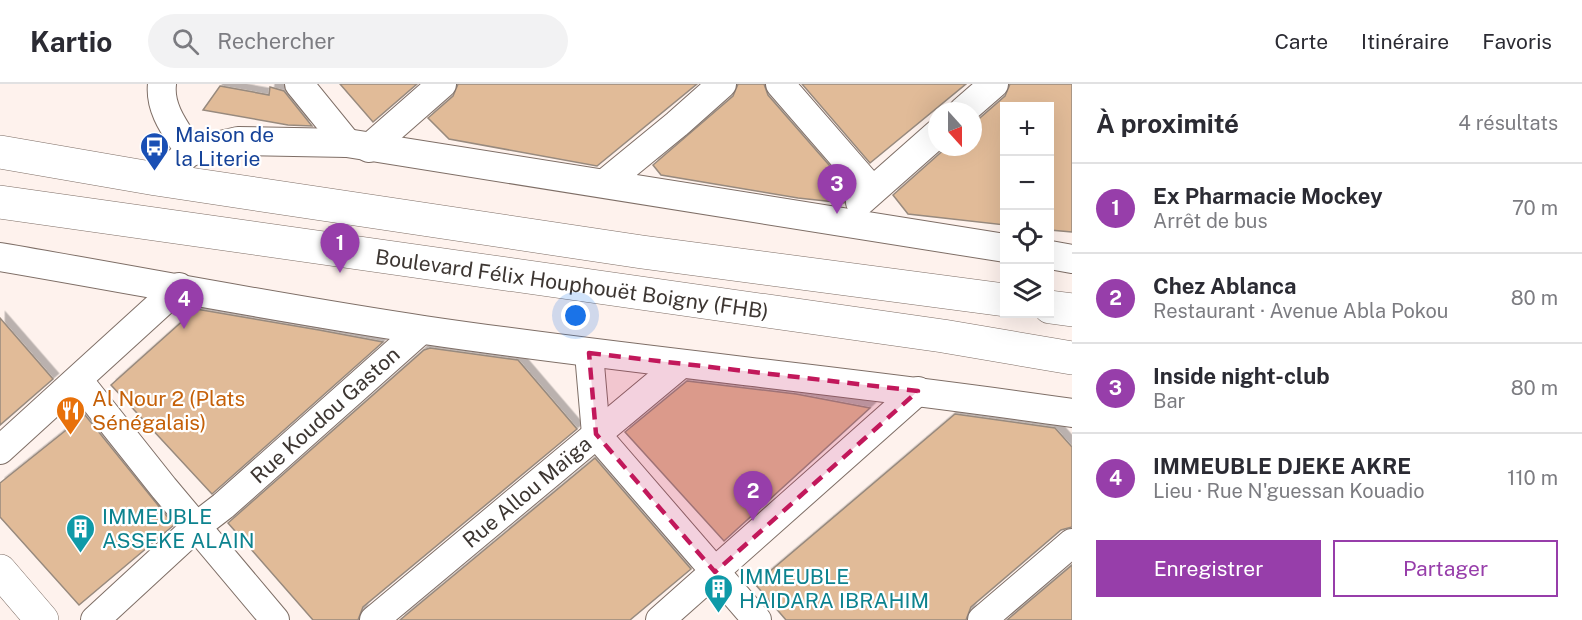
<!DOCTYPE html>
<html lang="fr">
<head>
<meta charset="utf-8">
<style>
	body { margin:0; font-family:"Public Sans",sans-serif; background:#f2f2f3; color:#2b2b33 }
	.controls { position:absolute; right:18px; top:18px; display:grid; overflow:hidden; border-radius:0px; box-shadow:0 6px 24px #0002 }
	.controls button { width:54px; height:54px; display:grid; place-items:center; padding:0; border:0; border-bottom:2px solid #e1e1e2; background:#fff; color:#2b2b33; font:30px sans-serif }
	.compass { position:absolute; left:928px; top:18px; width:54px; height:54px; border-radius:50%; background:#fff; box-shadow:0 6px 24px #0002; rotate:159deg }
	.you { position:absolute; left:576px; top:232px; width:21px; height:21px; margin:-15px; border:4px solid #fff; border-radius:50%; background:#1a73e8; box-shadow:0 0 0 9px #1a73e833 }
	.badge { display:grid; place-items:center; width:39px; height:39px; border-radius:50%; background:#973eaa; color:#fff; font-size:20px; font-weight:700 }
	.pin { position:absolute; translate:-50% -50px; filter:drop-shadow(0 2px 3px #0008) }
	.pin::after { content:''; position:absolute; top:32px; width:21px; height:18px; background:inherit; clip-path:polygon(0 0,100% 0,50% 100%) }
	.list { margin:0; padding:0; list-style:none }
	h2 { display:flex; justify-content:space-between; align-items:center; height:78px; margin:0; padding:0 24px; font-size:26px }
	h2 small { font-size:20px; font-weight:400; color:#7c7c81 }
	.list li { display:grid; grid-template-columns:39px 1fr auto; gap:18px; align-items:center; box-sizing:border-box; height:90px; padding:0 24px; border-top:2px solid #e1e1e2 }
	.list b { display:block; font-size:22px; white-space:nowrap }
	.list p { margin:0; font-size:20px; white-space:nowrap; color:#7c7c81 }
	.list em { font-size:20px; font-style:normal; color:#7c7c81 }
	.actions { display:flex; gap:12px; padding:18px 24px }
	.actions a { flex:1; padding:14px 0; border:2px solid #973eaa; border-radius:0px; text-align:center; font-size:21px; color:#973eaa }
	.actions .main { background:#973eaa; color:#fff }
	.icon { flex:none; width:33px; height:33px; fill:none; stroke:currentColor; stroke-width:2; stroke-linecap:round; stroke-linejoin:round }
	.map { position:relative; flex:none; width:1072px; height:536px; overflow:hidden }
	header { display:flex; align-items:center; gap:36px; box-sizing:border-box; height:84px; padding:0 30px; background:#fff; border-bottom:2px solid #e1e1e2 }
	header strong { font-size:28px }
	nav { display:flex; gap:33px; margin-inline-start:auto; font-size:21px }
	.search { width:420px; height:54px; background:#f2f2f3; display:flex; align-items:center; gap:15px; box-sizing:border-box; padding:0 21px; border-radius:33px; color:#7c7c81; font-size:22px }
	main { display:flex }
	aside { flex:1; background:#fff }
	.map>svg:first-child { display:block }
</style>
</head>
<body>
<header>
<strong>Kartio</strong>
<div class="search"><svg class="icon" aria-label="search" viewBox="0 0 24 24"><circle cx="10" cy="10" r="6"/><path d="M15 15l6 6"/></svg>Rechercher</div>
<nav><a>Carte</a><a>Itinéraire</a><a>Favoris</a></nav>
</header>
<main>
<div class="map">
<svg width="1072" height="536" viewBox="0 0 1072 536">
	<defs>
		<filter id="shadow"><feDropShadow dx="5.5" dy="-5.5" stdDeviation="0" flood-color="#0004"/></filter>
	</defs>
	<rect width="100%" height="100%" fill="#fef2ed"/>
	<g fill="#e1bb98" stroke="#988a7e" stroke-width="1.5" filter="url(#shadow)">
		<polygon points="340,0 417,0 373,38"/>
		<polygon points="458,0 697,0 597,82 449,55 428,34 453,12"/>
		<polygon points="738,0 764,0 768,11 850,105 844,119 798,114 661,91 653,81 733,12"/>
		<polygon points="802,0 966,0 870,79"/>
		<polygon points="1010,0 1072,0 1072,148 1050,146 1050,22 1005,22 1005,141 908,130 893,111 947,63 973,63 973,40 1005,12"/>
		<polygon points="220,2 269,11 270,3 284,7 312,42 288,41 203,26"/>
		<polygon points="196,225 319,246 383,258 212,410 111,301"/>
		<polygon points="0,234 53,295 0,341"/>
		<polygon points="430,264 518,276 577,345 363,523 358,536 313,536 228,439 424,266"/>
		<polygon points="687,297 796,310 870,324 724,457 625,348"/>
		<polygon points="955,330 1055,344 1072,363 1072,443 1061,446 971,523 966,536 786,536 755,500"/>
		<polygon points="85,331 174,441 79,521 0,433 0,399"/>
		<polygon points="595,374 691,485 630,536 400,536"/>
		<polygon points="1072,481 1072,536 1007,536"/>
	</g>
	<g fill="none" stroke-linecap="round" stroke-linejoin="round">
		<defs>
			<g id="minor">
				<path d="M 162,0 C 159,26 177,47 190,68"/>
				<polyline points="299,0 347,59"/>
				<polyline points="780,0 872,106"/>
				<polyline points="963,27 994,0"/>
				<polyline points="369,64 442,0"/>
				<polyline points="156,95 190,68 238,57 347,59 1005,164"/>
				<polyline points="605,99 677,40 722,0"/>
				<polyline points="860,118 937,50"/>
				<polyline points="1050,171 1072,175"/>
				<path d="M 0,173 C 141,197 282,225 424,246 C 640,278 857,297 1072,329"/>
				<polyline points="589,269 596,350 757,536"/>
				<polyline points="79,297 164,404 275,536"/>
				<polyline points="0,366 179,203"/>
				<polyline points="95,536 197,442 223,422 421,246"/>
				<polyline points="374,536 681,280"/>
				<polyline points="660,536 918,307"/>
				<polyline points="982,536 1072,459"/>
			</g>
			<polyline id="tertiary" points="0,487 42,536"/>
			<g id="primary">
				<polyline points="0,68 156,95 642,168 1005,216"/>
				<polyline points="0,118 943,252 1072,274"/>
				<polyline points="1050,223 1072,226"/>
			</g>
		</defs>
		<use href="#minor" stroke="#7e6e66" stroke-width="30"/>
		<use href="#tertiary" stroke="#7e6e66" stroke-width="34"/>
		<use href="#primary" stroke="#7e6e66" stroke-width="34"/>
		<use href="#minor" stroke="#fff" stroke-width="28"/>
		<use href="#tertiary" stroke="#fff" stroke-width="33"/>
		<use href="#primary" stroke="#fff" stroke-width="33"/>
	</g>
	<path fill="#c2185b" fill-opacity="0.2" stroke="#c2185b" stroke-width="4.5" stroke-dasharray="12 8" stroke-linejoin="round" d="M 589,269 L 918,307 L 715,488 L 596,350 Z"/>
	<defs>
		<symbol id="bus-pin" viewBox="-11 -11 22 30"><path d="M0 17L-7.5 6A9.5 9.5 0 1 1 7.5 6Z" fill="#1a4fb4" stroke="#fff"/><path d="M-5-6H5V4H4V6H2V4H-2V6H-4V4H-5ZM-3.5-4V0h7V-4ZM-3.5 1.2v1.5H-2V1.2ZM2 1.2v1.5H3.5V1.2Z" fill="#fff"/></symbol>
		<symbol id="restaurant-pin" viewBox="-11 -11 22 30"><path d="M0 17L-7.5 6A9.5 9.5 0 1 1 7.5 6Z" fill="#e8710a" stroke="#fff"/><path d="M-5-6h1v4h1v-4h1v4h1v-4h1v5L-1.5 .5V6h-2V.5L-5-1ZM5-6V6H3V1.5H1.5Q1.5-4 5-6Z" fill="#fff"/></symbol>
		<symbol id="building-pin" viewBox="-11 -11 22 30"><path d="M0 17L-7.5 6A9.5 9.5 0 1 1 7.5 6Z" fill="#0f9aa8" stroke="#fff"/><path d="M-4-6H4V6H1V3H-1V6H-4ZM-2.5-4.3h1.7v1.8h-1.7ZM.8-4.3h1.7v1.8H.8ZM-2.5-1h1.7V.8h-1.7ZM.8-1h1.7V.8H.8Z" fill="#fff"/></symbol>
	</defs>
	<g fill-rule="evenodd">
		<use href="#bus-pin" x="138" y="46" width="33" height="45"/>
		<use href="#restaurant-pin" x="54" y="310" width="33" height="45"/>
		<use href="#building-pin" x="64" y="428" width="33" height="45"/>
		<use href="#building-pin" x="702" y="488" width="33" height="45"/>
	</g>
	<g text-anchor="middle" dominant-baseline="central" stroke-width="4.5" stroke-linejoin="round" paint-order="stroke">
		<g font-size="21" fill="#164399" stroke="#fff" text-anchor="start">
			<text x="175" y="50">Maison de<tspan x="175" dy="24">la Literie</tspan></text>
		</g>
		<g font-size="21" fill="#3d3632" stroke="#fff">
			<text transform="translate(572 200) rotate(8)">Boulevard Félix Houphouët Boigny (FHB)</text>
			<text transform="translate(325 331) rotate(-42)">Rue Koudou Gaston</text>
			<text transform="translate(527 408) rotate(-40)">Rue Allou Maïga</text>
		</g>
		<g font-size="21" fill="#c56008" stroke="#fff" text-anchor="start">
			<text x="92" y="314">Al Nour 2 (Plats<tspan x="92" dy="24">Sénégalais)</tspan></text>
		</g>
		<g font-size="21" fill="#0d838f" stroke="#fff" text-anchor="start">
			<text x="102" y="432">IMMEUBLE<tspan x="102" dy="24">ASSEKE ALAIN</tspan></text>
			<text x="739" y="492">IMMEUBLE<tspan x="739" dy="24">HAIDARA IBRAHIM</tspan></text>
		</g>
	</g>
</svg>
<div class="controls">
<button>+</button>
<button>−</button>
<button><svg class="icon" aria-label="locate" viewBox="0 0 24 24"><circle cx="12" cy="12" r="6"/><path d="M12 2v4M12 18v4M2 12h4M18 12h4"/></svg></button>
<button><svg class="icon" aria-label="layers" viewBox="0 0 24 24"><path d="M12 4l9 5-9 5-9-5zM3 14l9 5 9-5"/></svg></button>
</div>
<svg class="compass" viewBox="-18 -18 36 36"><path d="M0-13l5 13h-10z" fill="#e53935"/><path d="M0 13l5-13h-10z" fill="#7c7c81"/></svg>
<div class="you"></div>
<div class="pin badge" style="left:340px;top:189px">1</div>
<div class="pin badge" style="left:753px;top:437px">2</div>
<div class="pin badge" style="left:837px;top:130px">3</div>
<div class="pin badge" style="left:184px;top:245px">4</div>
</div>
<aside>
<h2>À proximité<small>4 résultats</small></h2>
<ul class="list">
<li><span class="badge">1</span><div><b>Ex Pharmacie Mockey</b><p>Arrêt de bus</p></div><em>70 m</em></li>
<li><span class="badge">2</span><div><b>Chez Ablanca</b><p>Restaurant · Avenue Abla Pokou</p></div><em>80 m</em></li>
<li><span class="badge">3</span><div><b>Inside night-club</b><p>Bar</p></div><em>80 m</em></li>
<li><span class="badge">4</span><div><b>IMMEUBLE DJEKE AKRE</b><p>Lieu · Rue N'guessan Kouadio</p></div><em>110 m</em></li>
</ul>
<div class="actions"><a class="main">Enregistrer</a><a>Partager</a></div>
</aside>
</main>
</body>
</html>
